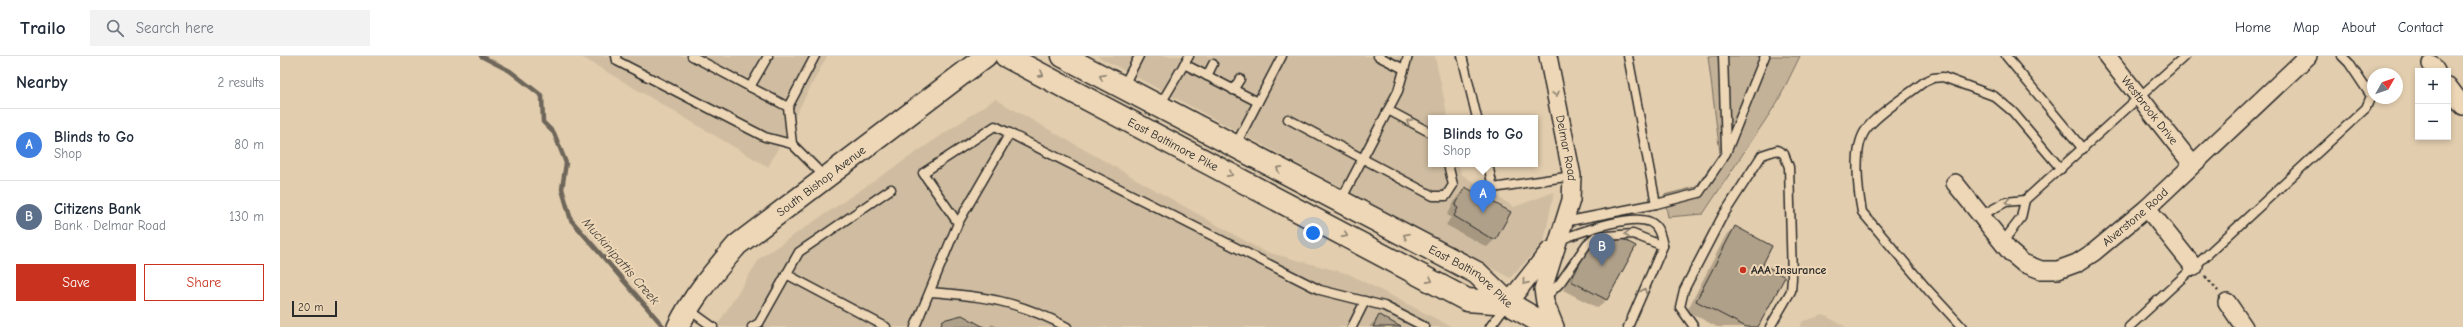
<!DOCTYPE html>
<html lang="en">
<head>
<meta charset="utf-8">
<style>
	body { margin:0; font-family:"Comic Neue",sans-serif; background:#f2f2f3; color:#1f2937 }
	.controls { position:absolute; right:12px; top:12px; display:grid; overflow:hidden; border-radius:0px; box-shadow:0 2px 6px #0003 }
	.controls button { width:36px; height:36px; display:grid; place-items:center; padding:0; border:0; border-bottom:1px solid #e0e1e3; background:#fff; color:#1f2937; font:20px sans-serif }
	.compass { position:absolute; left:2087px; top:12px; width:36px; height:36px; border-radius:50%; background:#fff; box-shadow:0 2px 6px #0003; rotate:50deg }
	.scale { position:absolute; left:12px; bottom:10px; width:45px; box-sizing:border-box; padding-left:4px; border:2px solid #2b2b2b; border-top:0; font-size:11px; line-height:14px; white-space:nowrap; color:#2b2b2b; -webkit-text-stroke:3px #eed7b6; paint-order:stroke }
	.you { position:absolute; left:1033px; top:177px; width:14px; height:14px; margin:-10px; border:3px solid #fff; border-radius:50%; background:#1a73e8; box-shadow:0 0 0 6px #1a73e833 }
	.badge { display:grid; place-items:center; width:26px; height:26px; border-radius:50%; background:#c8321e; color:#fff; font-size:13px; font-weight:700 }
	.pin { position:absolute; translate:-50% -33px; filter:drop-shadow(0 1px 2px #0008) }
	.pin::after { content:''; position:absolute; top:21px; width:14px; height:12px; background:inherit; clip-path:polygon(0 0,100% 0,50% 100%) }
	.popup { position:absolute; left:1148px; top:59px; width:110px; height:52px; box-sizing:border-box; display:grid; place-content:center; border-radius:0px; background:#fff; filter:drop-shadow(0 1px 3px #0005); font-size:13px; white-space:nowrap; color:#747a83 }
	.popup b { font-size:15px; color:#1f2937 }
	.popup::after { content:''; position:absolute; left:50%; top:100%; margin-left:-8px; border:8px solid transparent; border-top-color:#fff }
	.list { margin:0; padding:0; list-style:none }
	h2 { display:flex; justify-content:space-between; align-items:center; height:52px; margin:0; padding:0 16px; font-size:17px }
	h2 small { font-size:13px; font-weight:400; color:#747a83 }
	.list li { display:grid; grid-template-columns:26px 1fr auto; gap:12px; align-items:center; box-sizing:border-box; height:72px; padding:0 16px; border-top:1px solid #e0e1e3 }
	.list b { display:block; font-size:15px; white-space:nowrap }
	.list p { margin:0; font-size:13px; white-space:nowrap; color:#747a83 }
	.list em { font-size:13px; font-style:normal; color:#747a83 }
	.actions { display:flex; gap:8px; padding:12px 16px }
	.actions a { flex:1; padding:9px 0; border:1px solid #c8321e; border-radius:0px; text-align:center; font-size:14px; color:#c8321e }
	.actions .main { background:#c8321e; color:#fff }
	.icon { flex:none; width:22px; height:22px; fill:none; stroke:currentColor; stroke-width:2; stroke-linecap:round; stroke-linejoin:round }
	.map { position:relative; flex:none; width:2183px; height:271px; overflow:hidden }
	header { display:flex; align-items:center; gap:24px; box-sizing:border-box; height:56px; padding:0 20px; background:#fff; border-bottom:1px solid #e0e1e3 }
	header strong { font-size:19px }
	nav { display:flex; gap:22px; margin-inline-start:auto; font-size:14px }
	.search { width:280px; height:36px; background:#f2f2f3; display:flex; align-items:center; gap:10px; box-sizing:border-box; padding:0 14px; border-radius:0px; color:#747a83; font-size:15px }
	main { display:flex }
	aside { flex:1; background:#fff }
	.map>svg:first-child { display:block }
</style>
</head>
<body>
<header>
<strong>Trailo</strong>
<div class="search"><svg class="icon" aria-label="search" viewBox="0 0 24 24"><circle cx="10" cy="10" r="6"/><path d="M15 15l6 6"/></svg>Search here</div>
<nav><a>Home</a><a>Map</a><a>About</a><a>Contact</a></nav>
</header>
<main>
<aside>
<h2>Nearby<small>2 results</small></h2>
<ul class="list">
<li><span class="badge" style="background:#3f7fe0">A</span><div><b>Blinds to Go</b><p>Shop</p></div><em>80 m</em></li>
<li><span class="badge" style="background:#5c6f8a">B</span><div><b>Citizens Bank</b><p>Bank · Delmar Road</p></div><em>130 m</em></li>
</ul>
<div class="actions"><a class="main">Save</a><a>Share</a></div>
</aside>
<div class="map">
<svg width="2183" height="271" viewBox="0 0 2183 271">
	<rect width="100%" height="100%" fill="#e2cdae"/>
	<filter id="ink" filterUnits="userSpaceOnUse"><feTurbulence type="fractalNoise" baseFrequency=".025" numOctaves="2"/><feDisplacementMap in="SourceGraphic" scale="8" xChannelSelector="R" yChannelSelector="G"/><feConvolveMatrix kernelMatrix="1 2 1 2 8 2 1 2 1" color-interpolation-filters="sRGB"/></filter>
	<g filter="url(#ink)">
		<g fill="#d0bda1">
			<polygon points="300,0 547,0 488,111"/>
			<polygon points="817,0 1155,0 1168,62 1151,62 1151,108 1179,108 1181,118 1234,151 1274,136 1264,186 1230,222"/>
			<polygon points="715,43 983,195 1069,218 1172,271 436,271 480,202"/>
			<polygon points="1544,259 1566,271 1520,271 1523,265"/>
		</g>
		<polygon fill="#c4b298" stroke="#786e62" points="1428,0 1520,0 1498,45 1423,158 1388,161 1384,139 1416,131 1440,97"/>
		<g fill="#0003">
			<polygon points="1185,132 1216,182 1207,191 1166,169 1171,161 1167,159 1177,141"/>
			<polygon points="1455,171 1477,271 1437,271 1407,255 1445,181"/>
			<polygon points="1327,184 1354,190 1326,244 1318,252 1283,234 1301,199 1317,194"/>
			<polygon points="1099,260 1119,271 1089,271"/>
			<polygon points="712,268 718,271 709,271"/>
		</g>
		<g fill="none" stroke-linecap="round" stroke-linejoin="round">
			<polyline stroke="#6e665a" stroke-width="4.5" points="201,0 230,15 262,40 263,66 274,77 286,107 282,133 291,164 383,270"/>
		</g>
		<g fill="#afa089" stroke="#2b2b2b">
			<polygon points="1185,131 1231,156 1216,183 1212,183 1174,160 1178,152 1175,150"/>
			<polygon points="1455,170 1492,190 1483,208 1505,221 1478,271 1466,271 1416,245"/>
			<polygon points="1339,181 1356,190 1327,244 1291,225 1309,189 1320,195 1326,183"/>
			<polygon points="682,259 704,271 660,271 663,264"/>
			<polygon points="1099,259 1121,271 1093,271"/>
		</g>
		<g fill="none" stroke-linecap="round" stroke-linejoin="round">
			<defs>
				<g id="service">
					<polyline points="336,0 337,5 485,81 512,88 545,121"/>
					<polyline points="412,0 508,51"/>
					<polyline points="1098,0 1124,13"/>
					<polyline points="1182,0 1197,62"/>
					<polyline points="1348,0 1376,148"/>
					<polyline points="1443,0 1446,93"/>
					<polyline points="1726,0 1803,93"/>
					<polyline points="904,8 978,46"/>
					<polyline points="927,20 933,8"/>
					<polyline points="470,31 488,0"/>
					<polyline points="843,31 859,0"/>
					<polyline points="953,34 960,23"/>
					<polyline points="880,49 909,0"/>
					<polyline points="1108,54 1151,77"/>
					<polyline points="1008,63 1153,140 1166,140 1173,129 1168,108"/>
					<polyline points="512,88 508,51 535,0"/>
					<polyline points="955,90 1002,0"/>
					<polyline points="1208,108 1213,132 1292,120"/>
					<polyline points="1061,144 1118,35 1128,0"/>
					<polyline points="1745,144 1905,0"/>
					<polyline points="1700,160 1726,146 1745,144 1741,162 1722,187"/>
					<polyline points="1284,166 1376,148 1419,137 1446,97 1485,0"/>
					<polyline points="678,167 730,77"/>
					<path d="M 1279,184 C 1299,177 1350,157 1370,166 C 1379,170 1381,181 1383,190 L 1348,271"/>
					<polyline points="506,218 606,271"/>
					<path d="M 650,236 C 704,240 738,245 787,271"/>
					<polyline points="1265,242 1280,227 1307,188 1315,181 1353,178 1383,190"/>
					<polyline points="408,253 433,271"/>
					<polyline points="472,271 479,267 519,196 611,133"/>
					<polyline points="635,271 678,167 643,117 715,70 1040,234 1104,250 1145,271"/>
					<polyline points="1072,271 1085,245"/>
					<polyline points="1210,271 1226,249"/>
					<polyline points="1414,271 1400,251 1404,234 1442,161 1482,99 1497,94 1504,98 1509,111 1512,222 1511,235 1490,271"/>
					<path d="M 1682,271 L 1648,234 L 1582,156 C 1578,135 1573,93 1585,75 C 1594,60 1629,38 1644,26 L 1653,22 L 1663,21 L 1714,40 L 1733,56 L 1781,113"/>
					<polyline points="1849,271 2086,52 2091,40 2069,7 2062,0"/>
				</g>
				<g id="minor">
					<path id="s1" d="M 1268,0 L 1292,120 L 1291,144 L 1263,233 L 1265,246 L 1275,271"/>
					<path id="s2" d="M 1827,0 L 1912,108"/>
					<polyline points="2151,8 2156,15"/>
					<polyline points="2168,30 2183,50"/>
					<path id="s3" d="M 1675,127 L 1730,196 L 1743,207 L 1761,214 L 1778,214 L 1797,207 L 1814,196 L 1867,152 L 2028,0"/>
					<polyline points="1867,152 1914,211"/>
					<polyline points="1947,246 1964,271"/>
					<polyline points="1228,247 1269,195"/>
				</g>
				<g id="tertiary">
					<path id="s4" d="M 398,271 C 413,240 435,215 457,189 L 706,0"/>
				</g>
				<g id="primary">
					<path id="s5" d="M 726,0 L 1187,244 L 1228,247"/>
					<path id="s6" d="M 783,0 L 1197,217 L 1228,247 L 1269,271"/>
				</g>
			</defs>
			<use href="#service" stroke="#2b2b2b" stroke-width="11"/>
			<use href="#minor" stroke="#2b2b2b" stroke-width="20"/>
			<use href="#tertiary" stroke="#2b2b2b" stroke-width="24"/>
			<use href="#primary" stroke="#2b2b2b" stroke-width="25"/>
			<polyline stroke="#2b2b2b" stroke-width="2.5" stroke-dasharray="3 3" stroke-linecap="butt" points="1925,220 1938,235"/>
			<use href="#service" stroke="#eed7b6" stroke-width="8"/>
			<use href="#minor" stroke="#eed7b6" stroke-width="17"/>
			<use href="#tertiary" stroke="#eed7b6" stroke-width="21"/>
			<use href="#primary" stroke="#eed7b6" stroke-width="22"/>
		</g>
		<defs><path id="oneway-chevron" d="M-2-3.5L2.5 0L-2 3.5" fill="none" stroke-width="1.6" stroke-linecap="round" stroke-linejoin="round"/></defs>
		<g stroke="#8c8170">
			<use href="#oneway-chevron" transform="translate(761 18) rotate(28)"/>
			<use href="#oneway-chevron" transform="translate(822 21) rotate(-152)"/>
			<use href="#oneway-chevron" transform="translate(1276 38) rotate(78)"/>
			<use href="#oneway-chevron" transform="translate(1129 66) rotate(-153)"/>
			<use href="#oneway-chevron" transform="translate(999 113) rotate(-152)"/>
			<use href="#oneway-chevron" transform="translate(950 118) rotate(28)"/>
			<use href="#oneway-chevron" transform="translate(1728 146) rotate(167)"/>
			<use href="#oneway-chevron" transform="translate(1347 178) rotate(-179)"/>
			<use href="#oneway-chevron" transform="translate(1065 179) rotate(28)"/>
			<use href="#oneway-chevron" transform="translate(1126 180) rotate(-152)"/>
			<use href="#oneway-chevron" transform="translate(1150 224) rotate(28)"/>
			<use href="#oneway-chevron" transform="translate(1245 226) rotate(129)"/>
			<use href="#oneway-chevron" transform="translate(1364 235) rotate(-67)"/>
		</g>
	</g>
	<circle fill="#c8321e" stroke="#eed7b6" stroke-width="1.5" cx="1463" cy="214" r="4"/>
	<g text-anchor="middle" dominant-baseline="central" stroke-width="4" stroke-linejoin="round" paint-order="stroke">
		<g font-size="12" fill="#2b2b2b" stroke="#eed7b6">
			<text stroke="none"><textPath href="#s2" startOffset="69">Westbrook Drive</textPath></text>
			<text stroke="none"><textPath href="#s5" startOffset="189">East Baltimore Pike</textPath></text>
			<text stroke="none"><textPath href="#s1" startOffset="94">Delmar Road</textPath></text>
			<text stroke="none"><textPath href="#s4" startOffset="207">South Bishop Avenue</textPath></text>
			<text stroke="none"><textPath href="#s3" startOffset="236">Alverstone Road</textPath></text>
			<text stroke="none"><textPath href="#s6" startOffset="464">East Baltimore Pike</textPath></text>
		</g>
		<g font-size="12" font-weight="bold" fill="#2b2b2b" stroke="#eed7b6" text-anchor="start">
			<text x="1471" y="214">AAA Insurance</text>
		</g>
		<g font-size="13" font-style="italic" fill="#47443e" stroke="#eed7b6">
			<text transform="translate(341 205) rotate(49)">Muckinipattis Creek</text>
		</g>
	</g>
</svg>
<div class="controls">
<button>+</button>
<button>−</button>
</div>
<svg class="compass" viewBox="-18 -18 36 36"><path d="M0-13l5 13h-10z" fill="#e53935"/><path d="M0 13l5-13h-10z" fill="#747a83"/></svg>
<div class="scale">20 m</div>
<div class="you"></div>
<div class="pin badge" style="left:1203px;top:157px;background:#3f7fe0">A</div>
<div class="popup"><b>Blinds to Go</b>Shop</div>
<div class="pin badge" style="left:1322px;top:210px;background:#5c6f8a">B</div>
</div>
</main>
</body>
</html>
